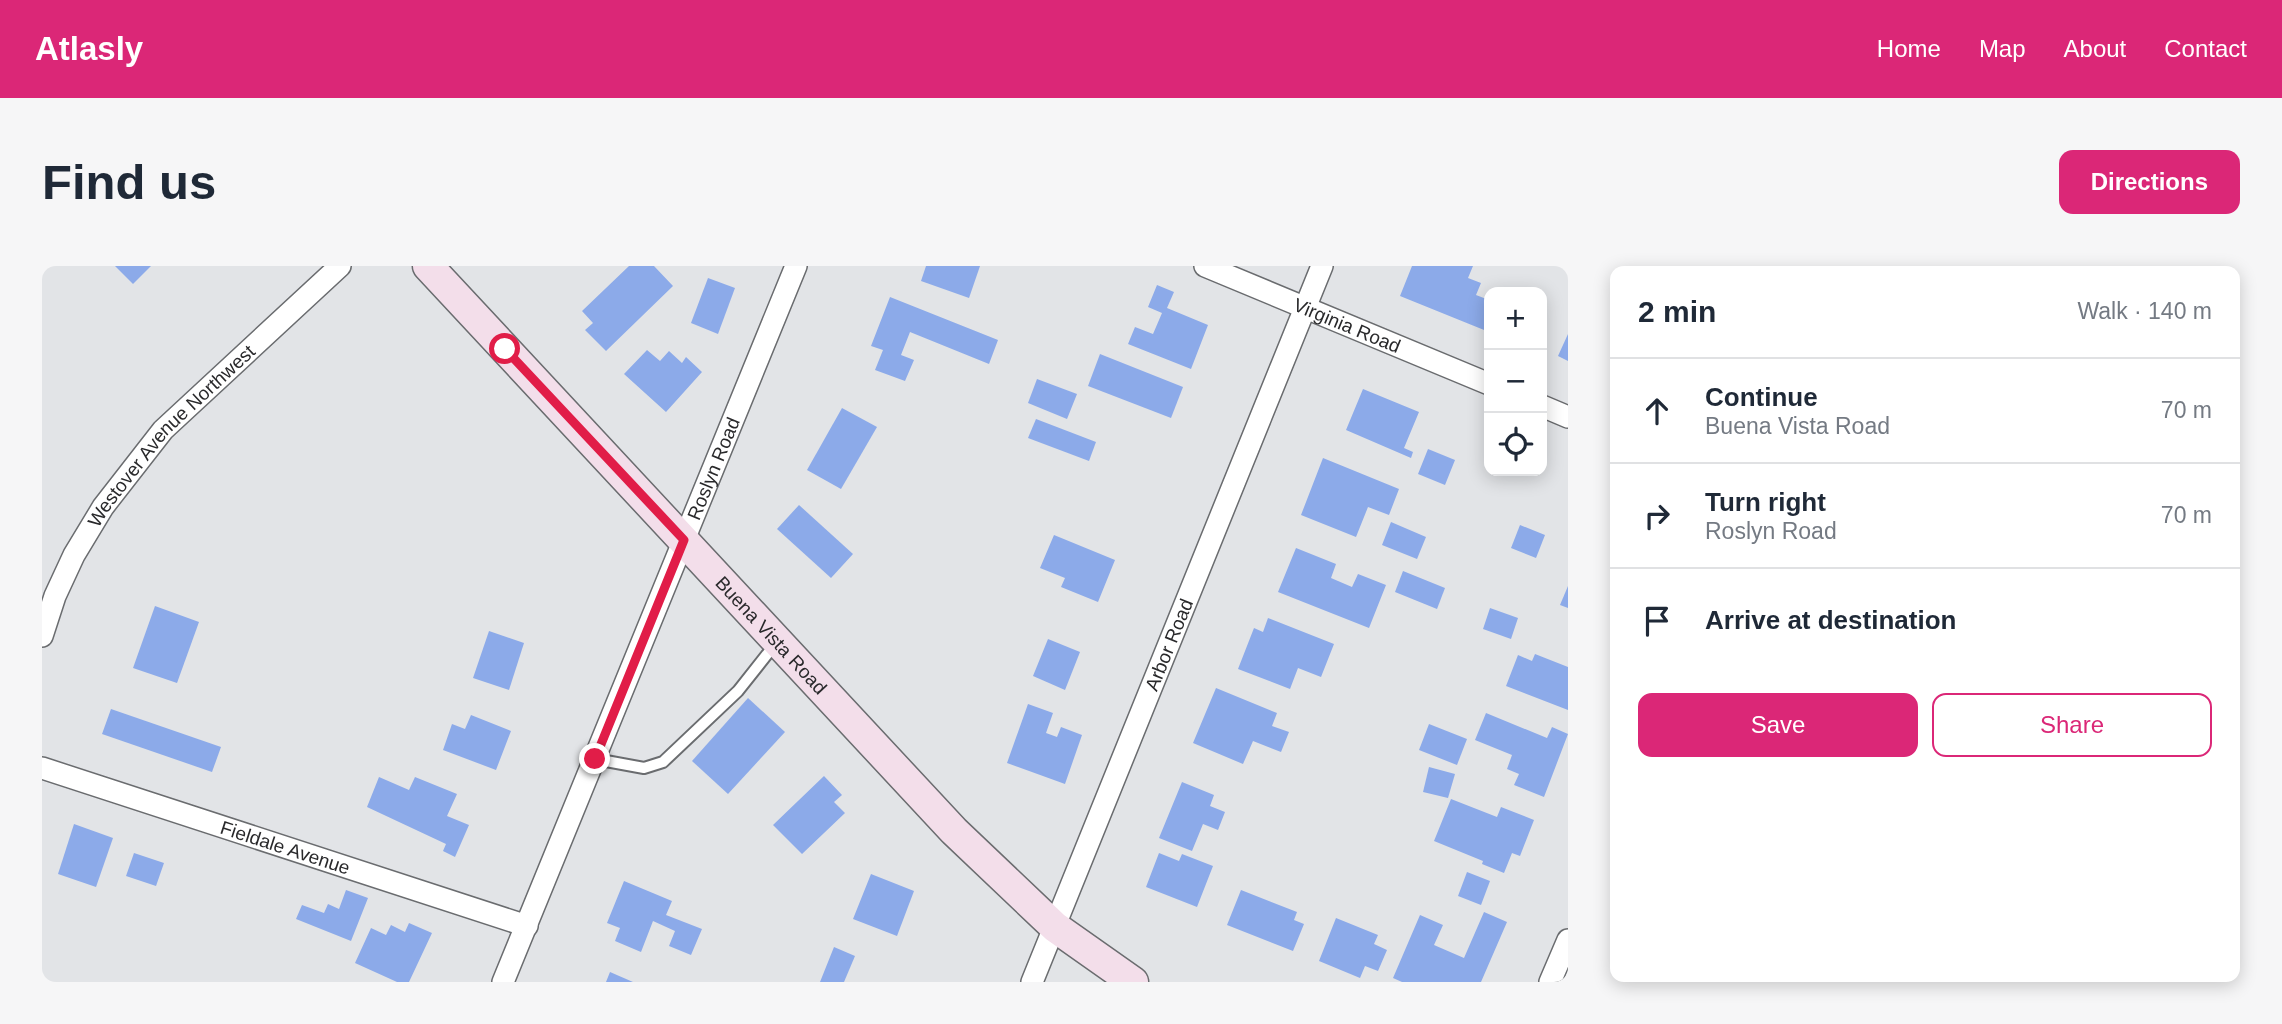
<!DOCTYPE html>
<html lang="en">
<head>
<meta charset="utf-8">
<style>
	body { margin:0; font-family:Arial,sans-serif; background:#f6f6f7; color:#1f2937 }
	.controls { position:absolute; right:21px; top:21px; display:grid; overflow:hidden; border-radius:14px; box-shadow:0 4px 18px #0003 }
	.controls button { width:63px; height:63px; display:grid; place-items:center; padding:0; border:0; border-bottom:2px solid #e0e1e3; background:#fff; color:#1f2937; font:35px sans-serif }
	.stop { position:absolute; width:21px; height:21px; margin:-16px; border:5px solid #e11d48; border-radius:50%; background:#fff }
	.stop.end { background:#e11d48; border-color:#fff; box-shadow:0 2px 7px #0008 }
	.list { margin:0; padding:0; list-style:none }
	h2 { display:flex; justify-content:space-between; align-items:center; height:91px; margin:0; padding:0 28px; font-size:30px }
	h2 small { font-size:23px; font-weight:400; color:#747a83 }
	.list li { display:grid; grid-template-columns:46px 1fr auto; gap:21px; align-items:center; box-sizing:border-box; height:105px; padding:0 28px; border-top:2px solid #e0e1e3 }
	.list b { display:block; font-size:26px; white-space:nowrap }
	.list p { margin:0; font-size:23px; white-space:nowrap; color:#747a83 }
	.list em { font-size:23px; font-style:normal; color:#747a83 }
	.actions { display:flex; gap:14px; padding:21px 28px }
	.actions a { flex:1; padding:16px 0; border:2px solid #db2777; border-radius:14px; text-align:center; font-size:24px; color:#db2777 }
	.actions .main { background:#db2777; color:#fff }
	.icon { flex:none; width:38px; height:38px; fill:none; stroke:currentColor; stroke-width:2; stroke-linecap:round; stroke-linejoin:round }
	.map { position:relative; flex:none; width:1526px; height:716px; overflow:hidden; border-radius:14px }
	header { display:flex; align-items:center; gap:42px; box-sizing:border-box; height:98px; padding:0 35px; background:#db2777; color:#fff }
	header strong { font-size:33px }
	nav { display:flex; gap:38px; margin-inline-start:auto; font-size:24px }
	.intro { display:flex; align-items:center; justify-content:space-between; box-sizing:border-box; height:168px; padding:0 42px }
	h1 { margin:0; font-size:49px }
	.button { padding:18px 32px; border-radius:14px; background:#db2777; color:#fff; font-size:24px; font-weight:700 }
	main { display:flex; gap:42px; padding:0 42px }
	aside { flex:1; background:#fff; border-radius:14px; box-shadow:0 4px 18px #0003 }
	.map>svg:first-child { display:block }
</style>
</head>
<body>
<header>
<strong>Atlasly</strong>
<nav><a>Home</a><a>Map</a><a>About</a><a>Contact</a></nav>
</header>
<div class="intro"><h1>Find us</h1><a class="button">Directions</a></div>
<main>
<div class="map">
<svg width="1526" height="716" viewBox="0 0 1526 716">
	<rect width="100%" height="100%" fill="#e2e4e7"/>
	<g fill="#8caae9">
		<polygon points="73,0 109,0 91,18"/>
		<polygon points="587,0 612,0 631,20 564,85 543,64 551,57 540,45"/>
		<polygon points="884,0 938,0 927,32 879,15"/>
		<polygon points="1370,0 1431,0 1426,12 1439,17 1434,29 1447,34 1447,66 1358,30"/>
		<polygon points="666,12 693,22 676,68 649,57"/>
		<polygon points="1115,19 1132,26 1125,42 1166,59 1149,103 1086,78 1093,61 1111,68 1120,47 1106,41"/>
		<polygon points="848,31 956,74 947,98 868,66 859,89 872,94 863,115 833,104 841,84 829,80"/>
		<polygon points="1526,68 1526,95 1516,90"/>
		<polygon points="605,84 618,95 627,85 640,97 644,91 660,106 624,146 582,108"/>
		<polygon points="1058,88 1141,121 1129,152 1046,120"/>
		<polygon points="995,113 1035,128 1025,153 986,137"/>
		<polygon points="1321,123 1377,146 1362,182 1371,186 1369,192 1304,164"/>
		<polygon points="800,142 835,161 799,223 765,204"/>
		<polygon points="994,153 1054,176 1047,195 986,172"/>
		<polygon points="1386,183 1413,194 1403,219 1376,208"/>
		<polygon points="1281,192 1357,223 1347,249 1326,241 1314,271 1259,249"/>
		<polygon points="757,239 811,288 789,312 735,263"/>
		<polygon points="1349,256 1384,271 1375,293 1340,279"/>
		<polygon points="1478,259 1503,269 1494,292 1469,282"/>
		<polygon points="1012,269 1073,294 1056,336 1019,321 1023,312 998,302"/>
		<polygon points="1254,282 1294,298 1289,312 1310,321 1316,308 1344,319 1327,362 1236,326"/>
		<polygon points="1361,305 1403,322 1395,343 1353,326"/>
		<polygon points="1526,320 1526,342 1518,339"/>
		<polygon points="113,340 157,356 135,417 91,402"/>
		<polygon points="1448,342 1476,352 1469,373 1441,363"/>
		<polygon points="1226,352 1292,378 1279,411 1256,402 1248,423 1196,403 1212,362 1221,366"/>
		<polygon points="447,365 482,377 467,424 431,412"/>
		<polygon points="1006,373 1038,386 1023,424 991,410"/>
		<polygon points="1493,388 1526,401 1526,444 1464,420 1476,389 1490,395"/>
		<polygon points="1174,422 1235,447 1230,460 1247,466 1239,486 1211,475 1201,498 1151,477"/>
		<polygon points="706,432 743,466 686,528 650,495"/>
		<polygon points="986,438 1011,447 1004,467 1015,471 1019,461 1040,469 1023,518 965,497"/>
		<polygon points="69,443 179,481 170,506 60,468"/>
		<polygon points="1444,447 1505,472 1510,461 1526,468 1502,531 1472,519 1477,508 1465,503 1470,489 1433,474"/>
		<polygon points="429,449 469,465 454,504 401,484 410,458 423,463"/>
		<polygon points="1387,458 1425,473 1415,499 1377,484"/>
		<polygon points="1387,501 1413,508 1406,532 1381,526"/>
		<polygon points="782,510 800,529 792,536 803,547 760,588 731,559"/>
		<polygon points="337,511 367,524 373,511 415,528 405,550 427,559 413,591 401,585 404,578 325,541"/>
		<polygon points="1140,516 1172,529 1168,540 1183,546 1176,564 1161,558 1150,585 1117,572"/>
		<polygon points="1409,533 1455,551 1459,541 1492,554 1478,590 1470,587 1462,607 1440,598 1441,595 1392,575"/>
		<polygon points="32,558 71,572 54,621 16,608"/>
		<polygon points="92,587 122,597 114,620 84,610"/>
		<polygon points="1117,587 1137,595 1140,588 1171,600 1155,641 1104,621"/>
		<polygon points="1425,606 1448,615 1439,639 1416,630"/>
		<polygon points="829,608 872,625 855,670 811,653"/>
		<polygon points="582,615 630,635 624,649 660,663 649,689 627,680 633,665 611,655 599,686 573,675 578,662 565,657"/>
		<polygon points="304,624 326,632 309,675 254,653 260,639 282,647 286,638 297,643"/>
		<polygon points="1199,624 1255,646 1252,654 1262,658 1251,685 1185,659"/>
		<polygon points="1442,646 1465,656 1439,716 1360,716 1351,712 1378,649 1401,659 1392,679 1422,692"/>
		<polygon points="1294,652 1336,669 1332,678 1345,684 1336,705 1323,700 1318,712 1277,695"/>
		<polygon points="367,657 390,667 367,716 355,716 313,697 329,662 344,669 349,659 363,666"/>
		<polygon points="792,681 813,690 802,716 778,716"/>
		<polygon points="568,706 591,716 564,716"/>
	</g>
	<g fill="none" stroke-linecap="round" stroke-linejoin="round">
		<defs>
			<polyline id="lane" points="553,493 602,502 621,496 696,425 734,377"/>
			<g id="street">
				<path id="s1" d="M 1163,0 L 1447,118"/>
				<polyline points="1500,140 1526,151"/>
				<path id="s2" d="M 0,370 L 13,330 L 32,289 L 61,241 L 121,164 L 298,0"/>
				<path id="s3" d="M 0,502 L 485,660"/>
				<path id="s4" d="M 461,716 L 754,0"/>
				<path id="s5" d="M 990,716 L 1280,0"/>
				<polyline points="1508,716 1526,674"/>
			</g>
			<g id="secondary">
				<path id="s6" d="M 386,0 L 912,565 L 1013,661 L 1091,716"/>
			</g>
		</defs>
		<use href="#lane" stroke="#6a6c6f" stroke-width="14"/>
		<use href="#street" stroke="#6a6c6f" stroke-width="24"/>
		<use href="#secondary" stroke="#6a6c6f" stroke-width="33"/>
		<use href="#lane" stroke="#fff" stroke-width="10"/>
		<use href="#street" stroke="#fff" stroke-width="21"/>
		<use href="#secondary" stroke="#f3deea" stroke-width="30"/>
	</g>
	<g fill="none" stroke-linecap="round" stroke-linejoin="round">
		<polyline stroke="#e11d48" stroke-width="9" points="463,83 642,274 553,493"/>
	</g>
	<g text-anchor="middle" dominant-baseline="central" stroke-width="7" stroke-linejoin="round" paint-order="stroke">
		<g font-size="19" fill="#29292b" stroke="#fff">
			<text stroke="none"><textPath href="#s1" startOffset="154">Virginia Road</textPath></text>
			<text stroke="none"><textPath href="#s2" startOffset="242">Westover Avenue Northwest</textPath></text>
			<text stroke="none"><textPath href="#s4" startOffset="555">Roslyn Road</textPath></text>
			<text stroke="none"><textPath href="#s6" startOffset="504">Buena Vista Road</textPath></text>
			<text stroke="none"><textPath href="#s5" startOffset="364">Arbor Road</textPath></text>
			<text stroke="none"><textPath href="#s3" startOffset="256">Fieldale Avenue</textPath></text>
		</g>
	</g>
</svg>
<div class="controls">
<button>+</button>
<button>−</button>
<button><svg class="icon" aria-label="locate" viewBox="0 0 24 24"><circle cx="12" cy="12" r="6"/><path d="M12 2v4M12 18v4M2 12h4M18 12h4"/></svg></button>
</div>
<div class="stop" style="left:463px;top:83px"></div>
<div class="stop end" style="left:553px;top:493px"></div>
</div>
<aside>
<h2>2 min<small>Walk · 140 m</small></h2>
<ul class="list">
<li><svg class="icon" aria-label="ahead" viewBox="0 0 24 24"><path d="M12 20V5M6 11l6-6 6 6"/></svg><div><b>Continue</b><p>Buena Vista Road</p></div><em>70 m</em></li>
<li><svg class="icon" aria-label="right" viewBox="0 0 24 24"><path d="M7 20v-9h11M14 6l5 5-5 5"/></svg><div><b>Turn right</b><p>Roslyn Road</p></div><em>70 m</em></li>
<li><svg class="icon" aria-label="arrive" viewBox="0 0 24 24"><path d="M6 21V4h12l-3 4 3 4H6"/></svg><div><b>Arrive at destination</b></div></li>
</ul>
<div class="actions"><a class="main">Save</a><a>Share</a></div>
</aside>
</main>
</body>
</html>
